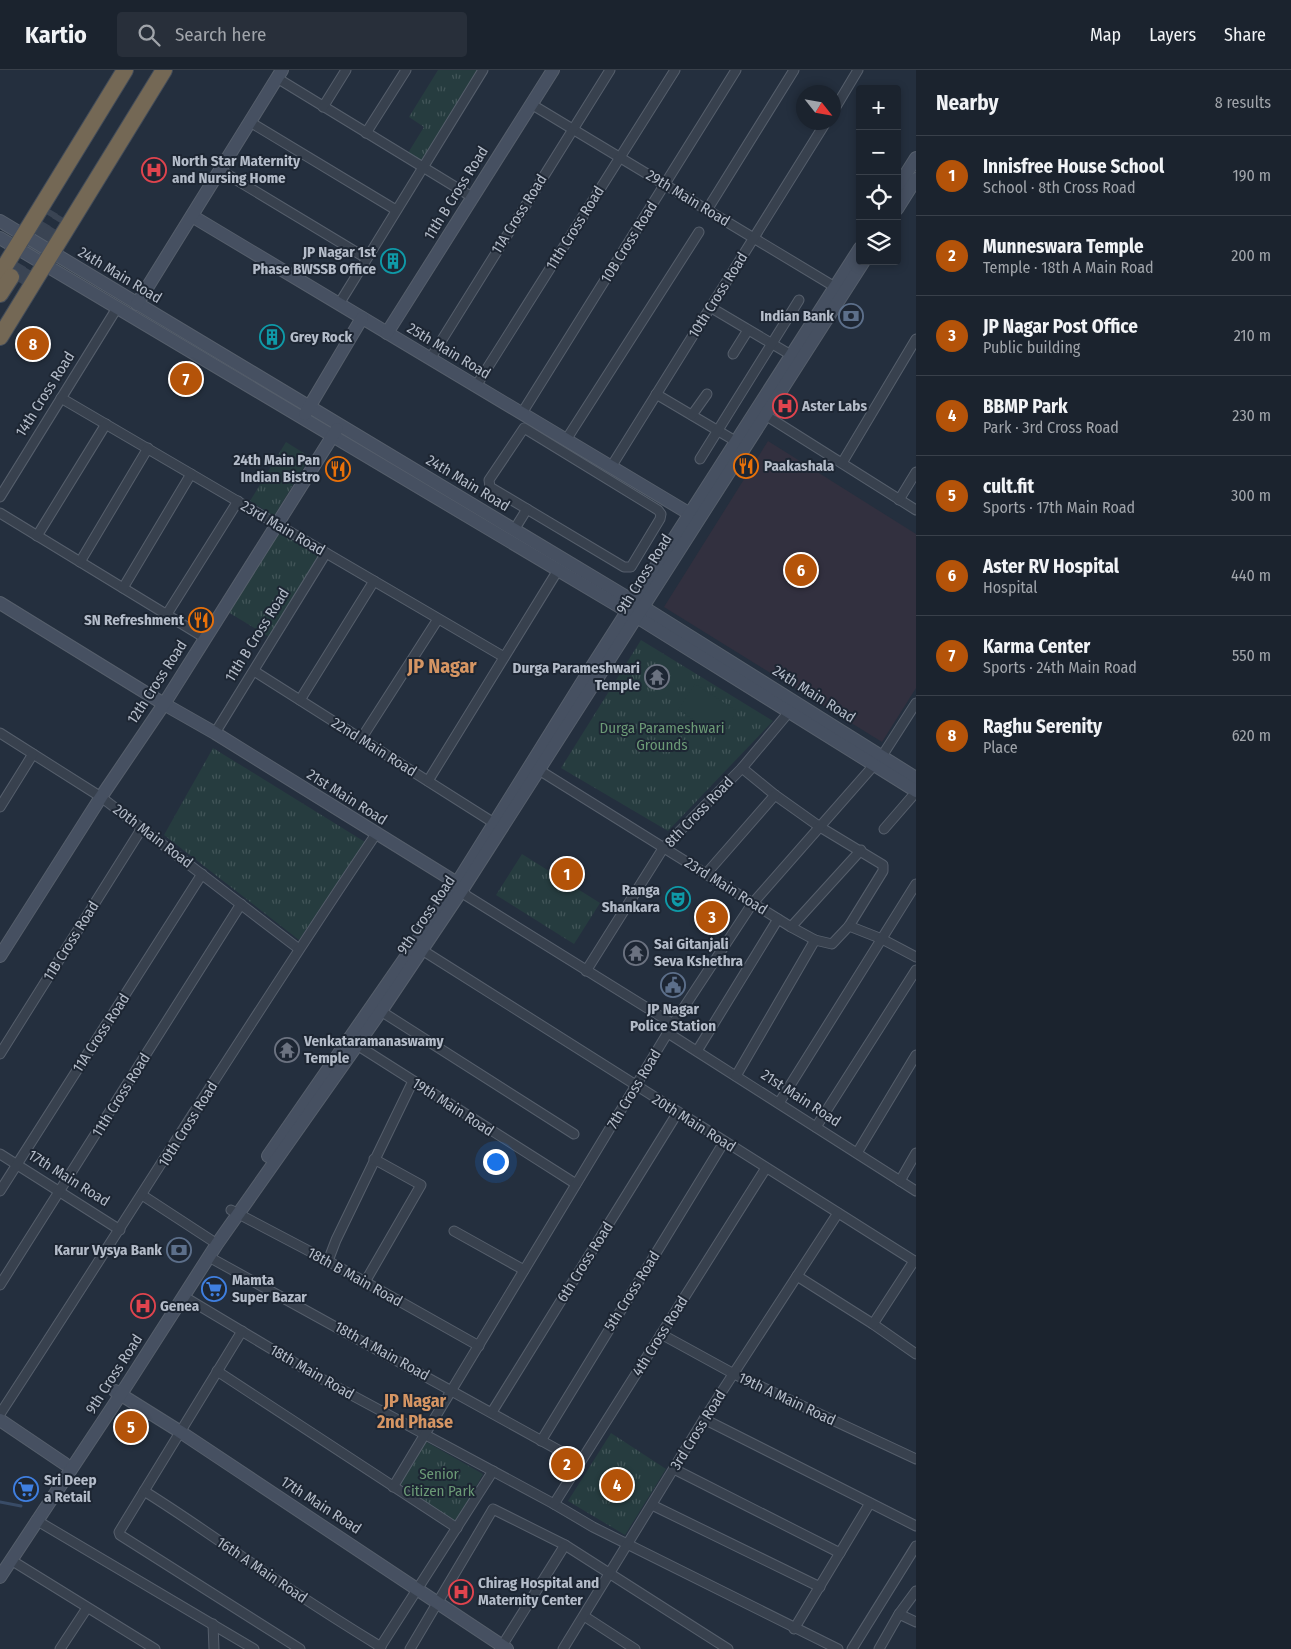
<!DOCTYPE html>
<html lang="en">
<head>
<meta charset="utf-8">
<style>
	body { margin:0; font-family:"Fira Sans Condensed",sans-serif; background:#282f3a; color:#f1f3f6 }
	.controls { position:absolute; right:15px; top:15px; display:grid; overflow:hidden; border-radius:5px; box-shadow:0 2px 8px #0003 }
	.controls button { width:45px; height:45px; display:grid; place-items:center; padding:0; border:0; border-bottom:1px solid #39404a; background:#1b232e; color:#f1f3f6; font:25px sans-serif }
	.compass { position:absolute; left:796px; top:15px; width:45px; height:45px; border-radius:50%; background:#1b232e; box-shadow:0 2px 8px #0003; rotate:121deg }
	.you { position:absolute; left:495px; top:1091px; width:18px; height:18px; margin:-12px; border:4px solid #fff; border-radius:50%; background:#1a73e8; box-shadow:0 0 0 8px #1a73e833 }
	.badge { display:grid; place-items:center; width:32px; height:32px; border-radius:50%; background:#b45309; color:#fff; font-size:16px; font-weight:700 }
	.pin { position:absolute; translate:-50% -50%; border:2px solid #fff; box-shadow:0 1px 5px #0006 }
	.list { margin:0; padding:0; list-style:none }
	h2 { display:flex; justify-content:space-between; align-items:center; height:65px; margin:0; padding:0 20px; font-size:21px }
	h2 small { font-size:16px; font-weight:400; color:#a0a4aa }
	.list li { display:grid; grid-template-columns:32px 1fr auto; gap:15px; align-items:center; box-sizing:border-box; height:80px; padding:0 20px; border-top:1px solid #39404a }
	.list b { display:block; font-size:19px; white-space:nowrap }
	.list p { margin:0; font-size:16px; white-space:nowrap; color:#a0a4aa }
	.list em { font-size:16px; font-style:normal; color:#a0a4aa }
	.icon { flex:none; width:28px; height:28px; fill:none; stroke:currentColor; stroke-width:2; stroke-linecap:round; stroke-linejoin:round }
	.map { position:relative; flex:none; width:916px; height:1579px; overflow:hidden }
	header { display:flex; align-items:center; gap:30px; box-sizing:border-box; height:70px; padding:0 25px; background:#1b232e; border-bottom:1px solid #39404a }
	header strong { font-size:24px }
	nav { display:flex; gap:28px; margin-inline-start:auto; font-size:18px }
	.search { width:350px; height:45px; background:#282f3a; display:flex; align-items:center; gap:12px; box-sizing:border-box; padding:0 18px; border-radius:5px; color:#a0a4aa; font-size:19px }
	main { display:flex }
	aside { flex:1; background:#1b232e }
	.map>svg:first-child { display:block }
</style>
</head>
<body>
<header>
<strong>Kartio</strong>
<div class="search"><svg class="icon" aria-label="search" viewBox="0 0 24 24"><circle cx="10" cy="10" r="6"/><path d="M15 15l6 6"/></svg>Search here</div>
<nav><a>Map</a><a>Layers</a><a>Share</a></nav>
</header>
<main>
<div class="map">
<svg width="916" height="1579" viewBox="0 0 916 1579">
	<defs>
		<pattern id="park-tufts" width="24" height="20" patternUnits="userSpaceOnUse" patternTransform="scale(1.25)"><rect width="24" height="20" fill="#263c3f"/><path d="M3 7l-1-3M5 7V3M7 7l1-3M15 17l-1-3M17 17v-4M19 17l1-3" fill="none" stroke="#435659"/></pattern>
	</defs>
	<rect width="100%" height="100%" fill="#242f3e"/>
	<polygon fill="#32303f" points="768,371 916,464 916,618 882,672 664,537"/>
	<g fill="url(#park-tufts)">
		<polygon points="438,0 479,0 422,92 408,83 424,57 409,47"/>
		<polygon points="286,372 310,387 274,446 250,431"/>
		<polygon points="278,461 319,487 269,567 228,542"/>
		<polygon points="641,570 773,651 668,761 561,698"/>
		<polygon points="213,678 365,772 299,870 164,765"/>
		<polygon points="522,784 600,833 574,874 496,825"/>
		<polygon points="611,1363 666,1399 625,1465 568,1431"/>
		<polygon points="423,1370 483,1404 454,1456 394,1422"/>
	</g>
	<polygon fill="#263c3f" points="695,614 737,641 721,667 678,640"/>
	<g fill="none" stroke-linecap="round" stroke-linejoin="round">
		<polyline stroke="#394c67" stroke-width="3" points="0,1432 21,1436"/>
		<g stroke="#3a4453" stroke-width="16" stroke-dasharray="16 8" stroke-linecap="butt">
			<polyline points="11,207 51,140"/>
			<polyline points="22,214 62,147"/>
		</g>
		<defs>
			<g id="street">
				<polyline points="277,8 472,127"/>
				<polyline points="531,34 840,220"/>
				<polyline points="323,37 346,0"/>
				<polyline points="834,40 858,0"/>
				<polyline points="250,52 396,140"/>
				<polyline points="366,63 406,0"/>
				<polyline points="220,100 366,188"/>
				<polyline points="707,140 794,0"/>
				<polyline points="339,234 483,0"/>
				<polyline points="710,237 791,285"/>
				<polyline points="733,284 748,260"/>
				<polyline points="430,289 610,0"/>
				<polyline points="476,316 675,0"/>
				<polyline points="656,324 737,372"/>
				<polyline points="61,328 504,587"/>
				<polyline points="522,343 736,0"/>
				<polyline points="762,343 916,440"/>
				<polyline points="692,345 707,324"/>
				<polygon points="524,358 658,440 661,444 660,449 631,497 624,497 490,417 489,410"/>
				<polyline points="566,370 699,162"/>
				<polyline points="700,389 799,230"/>
				<polyline points="842,393 916,269"/>
				<polyline points="611,397 826,52"/>
				<polyline points="0,427 117,238"/>
				<polyline points="899,430 916,402"/>
				<polyline points="0,443 205,568"/>
				<polyline points="514,460 527,439"/>
				<polyline points="37,466 106,354"/>
				<polyline points="80,492 148,378"/>
				<polyline points="123,518 191,404"/>
				<polyline points="167,544 238,431"/>
				<polyline points="254,601 494,753"/>
				<polyline points="300,630 374,511"/>
				<polyline points="0,663 101,727 299,879"/>
				<polyline points="215,663 326,483"/>
				<polyline points="361,669 438,549"/>
				<polyline points="539,700 791,857 815,870 832,874 849,856 883,801 883,795 820,757 775,725 742,698"/>
				<polyline points="428,711 558,500"/>
				<polyline points="0,737 33,684"/>
				<polyline points="884,759 916,722"/>
				<polyline points="706,804 775,725"/>
				<polyline points="459,817 467,826 673,954"/>
				<polyline points="849,856 882,869 916,887"/>
				<polyline points="791,857 861,780"/>
				<polyline points="422,880 916,1192"/>
				<polyline points="586,901 664,777 742,698 789,642"/>
				<polyline points="376,938 574,1064"/>
				<polyline points="668,963 916,1121"/>
				<polyline points="357,975 576,1114"/>
				<polyline points="697,981 778,849"/>
				<polyline points="0,984 142,758"/>
				<polyline points="736,1006 815,870"/>
				<polyline points="779,1033 916,814"/>
				<polyline points="816,1057 916,900"/>
				<polyline points="857,1083 916,985"/>
				<polyline points="0,1084 120,1160"/>
				<polyline points="900,1111 916,1083"/>
				<polyline points="0,1121 202,804"/>
				<polyline points="142,1125 211,1170"/>
				<polyline points="231,1140 328,1191 479,1276"/>
				<polyline points="454,1161 524,1200"/>
				<polyline points="209,1187 580,1392"/>
				<polyline points="328,1191 336,1170 413,1011"/>
				<polyline points="797,1206 873,1254 916,1284"/>
				<polyline points="365,1212 421,1115 374,1089"/>
				<polyline points="0,1215 241,834"/>
				<polyline points="183,1226 320,1308 554,1434 593,1457 838,1579"/>
				<polyline points="873,1254 914,1191"/>
				<polyline points="242,1261 119,1462 120,1465 300,1579"/>
				<polyline points="661,1264 734,1304 916,1389"/>
				<polyline points="217,1301 457,1458"/>
				<polyline points="492,1342 678,1042"/>
				<path d="M 0,1344 C 126,1151 247,955 376,764"/>
				<polyline points="704,1349 916,1456"/>
				<polyline points="541,1371 724,1072"/>
				<polyline points="674,1399 840,1483"/>
				<polyline points="393,1417 673,954 752,834 882,686 916,633"/>
				<path d="M 144,1421 C 194,1452 241,1487 290,1519 C 320,1539 350,1558 381,1577"/>
				<polyline points="554,1434 766,1098"/>
				<polyline points="652,1435 820,1517"/>
				<polyline points="36,1450 254,1579"/>
				<polyline points="11,1490 155,1579"/>
				<polyline points="899,1544 916,1552"/>
				<polyline points="584,1546 635,1579"/>
				<polyline points="213,1554 214,1579"/>
				<polyline points="794,1559 870,1433"/>
				<polyline points="60,1579 87,1538"/>
				<polyline points="379,1579 493,1401"/>
				<polyline points="410,1579 493,1439 565,1475 728,1579"/>
				<polyline points="500,1579 565,1475"/>
				<polyline points="563,1579 704,1349 838,1143"/>
				<polyline points="852,1579 916,1476"/>
				<polyline points="879,1579 899,1544 916,1521"/>
			</g>
			<g id="secondary">
				<polyline points="897,118 916,88"/>
				<polyline points="897,139 916,109"/>
				<polyline points="192,146 690,444"/>
				<polyline points="0,151 643,537 916,708"/>
				<polyline points="0,168 637,547 916,721"/>
				<polyline points="137,234 282,0"/>
				<polyline points="387,263 553,0"/>
				<polyline points="305,344 362,248"/>
				<polyline points="0,533 164,634 215,663 457,813"/>
				<polyline points="0,886 101,727 164,634 337,359"/>
				<polyline points="268,1086 457,813 591,598 860,178"/>
				<polyline points="115,1321 179,1361 507,1579"/>
				<polyline points="0,1350 65,1394"/>
				<polyline points="0,1507 121,1324 217,1174 381,941 462,820 864,191"/>
			</g>
			<g id="highway">
				<polyline points="0,204 125,0"/>
				<polyline points="0,224 11,207"/>
				<polyline points="0,267 164,0"/>
			</g>
		</defs>
		<use href="#street" stroke="#565f6c" stroke-width="11"/>
		<use href="#secondary" stroke="#565f6c" stroke-width="14"/>
		<use href="#highway" stroke="#434c59" stroke-width="18"/>
		<use href="#street" stroke="#38414e" stroke-width="9"/>
		<use href="#secondary" stroke="#465061" stroke-width="12"/>
		<use href="#highway" stroke="#746855" stroke-width="16"/>
	</g>
	<defs>
		<symbol id="hospital-ring" viewBox="-11 -11 22 22"><circle r="9.5" fill="#1d2633" stroke="#e0444e" stroke-width="1.5"/><path d="M-5-5h3v3.5h4V-5h3V5h-3V1.5h-4V5h-3Z" fill="#e0444e"/></symbol>
		<symbol id="building-ring" viewBox="-11 -11 22 22"><circle r="9.5" fill="#1d2633" stroke="#0f9aa8" stroke-width="1.5"/><path d="M-4-6H4V6H1V3H-1V6H-4ZM-2.5-4.3h1.7v1.8h-1.7ZM.8-4.3h1.7v1.8H.8ZM-2.5-1h1.7V.8h-1.7ZM.8-1h1.7V.8H.8Z" fill="#0f9aa8"/></symbol>
		<symbol id="bank-ring" viewBox="-11 -11 22 22"><circle r="9.5" fill="#1d2633" stroke="#5c6f8a" stroke-width="1.5"/><path d="M-6-4H6V4H-6ZM0-2.3a2.3 2.3 0 1 0 0 4.6a2.3 2.3 0 1 0 0-4.6Z" fill="#5c6f8a"/></symbol>
		<symbol id="restaurant-ring" viewBox="-11 -11 22 22"><circle r="9.5" fill="#1d2633" stroke="#e8710a" stroke-width="1.5"/><path d="M-5-6h1v4h1v-4h1v4h1v-4h1v5L-1.5 .5V6h-2V.5L-5-1ZM5-6V6H3V1.5H1.5Q1.5-4 5-6Z" fill="#e8710a"/></symbol>
		<symbol id="temple-ring" viewBox="-11 -11 22 22"><circle r="9.5" fill="#1d2633" stroke="#6b7280" stroke-width="1.5"/><path d="M0-6L5-2H3V0L6.5 2.5H4V6H1.5V3h-3V6H-4V2.5H-6.5L-3 0V-2H-5Z" fill="#6b7280"/></symbol>
		<symbol id="theatre-ring" viewBox="-11 -11 22 22"><circle r="9.5" fill="#1d2633" stroke="#0f9aa8" stroke-width="1.5"/><path d="M-5-5.5Q0-4 5-5.5V0Q5 5 0 6Q-5 5-5 0ZM-3.3-2.5H-1v1.5H-3.3ZM1-2.5H3.3v1.5H1ZM-2.8 1Q0 5.5 2.8 1Z" fill="#0f9aa8"/></symbol>
		<symbol id="civic-ring" viewBox="-11 -11 22 22"><circle r="9.5" fill="#1d2633" stroke="#5c6f8a" stroke-width="1.5"/><path d="M-.6-6.5H3V-4.5H.6V-3L4-1V1h2V6H-6V1h2V-1L-.6-3ZM-1.2 2.5V6h2.4V2.5Z" fill="#5c6f8a"/></symbol>
		<symbol id="supermarket-ring" viewBox="-11 -11 22 22"><circle r="9.5" fill="#1d2633" stroke="#3f7fe0" stroke-width="1.5"/><path d="M-6-5.5h2.5l.6 2H6L4.5 2H-2.5L-4.4-4H-6ZM-1.5 3.2a1.3 1.3 0 1 0 .1 0ZM3 3.2a1.3 1.3 0 1 0 .1 0Z" fill="#3f7fe0"/></symbol>
	</defs>
	<g fill-rule="evenodd">
		<use href="#hospital-ring" x="140" y="86" width="28" height="28"/>
		<use href="#building-ring" x="379" y="177" width="28" height="28"/>
		<use href="#bank-ring" x="837" y="232" width="28" height="28"/>
		<use href="#building-ring" x="258" y="253" width="28" height="28"/>
		<use href="#hospital-ring" x="771" y="322" width="28" height="28"/>
		<use href="#restaurant-ring" x="732" y="382" width="28" height="28"/>
		<use href="#restaurant-ring" x="324" y="385" width="28" height="28"/>
		<use href="#restaurant-ring" x="187" y="536" width="28" height="28"/>
		<use href="#temple-ring" x="643" y="593" width="28" height="28"/>
		<use href="#theatre-ring" x="664" y="815" width="28" height="28"/>
		<use href="#temple-ring" x="622" y="869" width="28" height="28"/>
		<use href="#civic-ring" x="659" y="901" width="28" height="28"/>
		<use href="#temple-ring" x="273" y="966" width="28" height="28"/>
		<use href="#bank-ring" x="165" y="1166" width="28" height="28"/>
		<use href="#supermarket-ring" x="200" y="1205" width="28" height="28"/>
		<use href="#hospital-ring" x="129" y="1222" width="28" height="28"/>
		<use href="#supermarket-ring" x="12" y="1405" width="28" height="28"/>
		<use href="#hospital-ring" x="447" y="1508" width="28" height="28"/>
	</g>
	<g text-anchor="middle" dominant-baseline="central" stroke-width="4" stroke-linejoin="round" paint-order="stroke">
		<g font-size="15" font-weight="bold" fill="#b4bcc9" stroke="#1d2633" text-anchor="start">
			<text x="172" y="91">North Star Maternity<tspan x="172" dy="17">and Nursing Home</tspan></text>
			<text x="376" y="182" text-anchor="end">JP Nagar 1st<tspan x="376" dy="17">Phase BWSSB Office</tspan></text>
			<text x="834" y="246" text-anchor="end">Indian Bank</text>
			<text x="290" y="267">Grey Rock</text>
			<text x="802" y="336">Aster Labs</text>
			<text x="320" y="390" text-anchor="end">24th Main Pan<tspan x="320" dy="17">Indian Bistro</tspan></text>
			<text x="764" y="396">Paakashala</text>
			<text x="184" y="550" text-anchor="end">SN Refreshment</text>
			<text x="640" y="598" text-anchor="end">Durga Parameshwari<tspan x="640" dy="17">Temple</tspan></text>
			<text x="660" y="820" text-anchor="end">Ranga<tspan x="660" dy="17">Shankara</tspan></text>
			<text x="654" y="874">Sai Gitanjali<tspan x="654" dy="17">Seva Kshethra</tspan></text>
			<text x="673" y="939" text-anchor="middle">JP Nagar<tspan x="673" dy="17">Police Station</tspan></text>
			<text x="304" y="971">Venkataramanaswamy<tspan x="304" dy="17">Temple</tspan></text>
			<text x="162" y="1180" text-anchor="end">Karur Vysya Bank</text>
			<text x="232" y="1210">Mamta<tspan x="232" dy="17">Super Bazar</tspan></text>
			<text x="160" y="1236">Genea</text>
			<text x="44" y="1410">Sri Deep<tspan x="44" dy="17">a Retail</tspan></text>
			<text x="478" y="1513">Chirag Hospital and<tspan x="478" dy="17">Maternity Center</tspan></text>
		</g>
		<g font-size="15" fill="#b4bcc9" stroke="#1d2633">
			<text transform="translate(456 123) rotate(-58)">11th B Cross Road</text>
			<text transform="translate(688 128) rotate(31)">29th Main Road</text>
			<text transform="translate(519 144) rotate(-58)">11A Cross Road</text>
			<text transform="translate(575 158) rotate(-58)">11th Cross Road</text>
			<text transform="translate(629 172) rotate(-58)">10B Cross Road</text>
			<text transform="translate(120 205) rotate(31)">24th Main Road</text>
			<text transform="translate(718 225) rotate(-58)">10th Cross Road</text>
			<text transform="translate(449 281) rotate(31)">25th Main Road</text>
			<text transform="translate(45 324) rotate(-58)">14th Cross Road</text>
			<text transform="translate(468 413) rotate(31)">24th Main Road</text>
			<text transform="translate(283 458) rotate(30)">23rd Main Road</text>
			<text transform="translate(644 504) rotate(-58)">9th Cross Road</text>
			<text transform="translate(257 565) rotate(-58)">11th B Cross Road</text>
			<text transform="translate(157 612) rotate(-57)">12th Cross Road</text>
			<text transform="translate(814 624) rotate(32)">24th Main Road</text>
			<text transform="translate(374 677) rotate(32)">22nd Main Road</text>
			<text transform="translate(347 727) rotate(32)">21st Main Road</text>
			<text transform="translate(699 742) rotate(-46)">8th Cross Road</text>
			<text transform="translate(153 766) rotate(37)">20th Main Road</text>
			<text transform="translate(726 816) rotate(32)">23rd Main Road</text>
			<text transform="translate(426 845) rotate(-56)">9th Cross Road</text>
			<text transform="translate(71 871) rotate(-58)">11B Cross Road</text>
			<text transform="translate(101 963) rotate(-57)">11A Cross Road</text>
			<text transform="translate(634 1019) rotate(-59)">7th Cross Road</text>
			<text transform="translate(121 1025) rotate(-58)">11th Cross Road</text>
			<text transform="translate(801 1028) rotate(33)">21st Main Road</text>
			<text transform="translate(453 1037) rotate(33)">19th Main Road</text>
			<text transform="translate(694 1053) rotate(32)">20th Main Road</text>
			<text transform="translate(188 1054) rotate(-58)">10th Cross Road</text>
			<text transform="translate(69 1108) rotate(32)">17th Main Road</text>
			<text transform="translate(585 1192) rotate(-58)">6th Cross Road</text>
			<text transform="translate(355 1207) rotate(29)">18th B Main Road</text>
			<text transform="translate(632 1221) rotate(-58)">5th Cross Road</text>
			<text transform="translate(660 1266) rotate(-58)">4th Cross Road</text>
			<text transform="translate(382 1281) rotate(29)">18th A Main Road</text>
			<text transform="translate(312 1302) rotate(30)">18th Main Road</text>
			<text transform="translate(114 1304) rotate(-57)">9th Cross Road</text>
			<text transform="translate(787 1329) rotate(25)">19th A Main Road</text>
			<text transform="translate(698 1360) rotate(-58)">3rd Cross Road</text>
			<text transform="translate(321 1435) rotate(33)">17th Main Road</text>
			<text transform="translate(262 1500) rotate(34)">16th A Main Road</text>
		</g>
		<g font-size="15" fill="#6b9a76" stroke="#1d2633">
			<text x="662" y="658">Durga Parameshwari<tspan x="662" dy="17">Grounds</tspan></text>
			<text x="439" y="1404">Senior<tspan x="439" dy="17">Citizen Park</tspan></text>
		</g>
		<g font-size="18" font-weight="bold" fill="#d59563" stroke="#1d2633">
			<text x="415" y="1331">JP Nagar<tspan x="415" dy="21">2nd Phase</tspan></text>
		</g>
		<g font-size="20" font-weight="bold" fill="#d59563" stroke="#1d2633">
			<text x="442" y="596">JP Nagar</text>
		</g>
	</g>
</svg>
<div class="controls">
<button>+</button>
<button>−</button>
<button><svg class="icon" aria-label="locate" viewBox="0 0 24 24"><circle cx="12" cy="12" r="6"/><path d="M12 2v4M12 18v4M2 12h4M18 12h4"/></svg></button>
<button><svg class="icon" aria-label="layers" viewBox="0 0 24 24"><path d="M12 4l9 5-9 5-9-5zM3 14l9 5 9-5"/></svg></button>
</div>
<svg class="compass" viewBox="-18 -18 36 36"><path d="M0-13l5 13h-10z" fill="#e53935"/><path d="M0 13l5-13h-10z" fill="#a0a4aa"/></svg>
<div class="you"></div>
<div class="pin badge" style="left:567px;top:804px">1</div>
<div class="pin badge" style="left:567px;top:1394px">2</div>
<div class="pin badge" style="left:712px;top:847px">3</div>
<div class="pin badge" style="left:617px;top:1415px">4</div>
<div class="pin badge" style="left:131px;top:1357px">5</div>
<div class="pin badge" style="left:801px;top:500px">6</div>
<div class="pin badge" style="left:186px;top:309px">7</div>
<div class="pin badge" style="left:33px;top:274px">8</div>
</div>
<aside>
<h2>Nearby<small>8 results</small></h2>
<ul class="list">
<li><span class="badge">1</span><div><b>Innisfree House School</b><p>School · 8th Cross Road</p></div><em>190 m</em></li>
<li><span class="badge">2</span><div><b>Munneswara Temple</b><p>Temple · 18th A Main Road</p></div><em>200 m</em></li>
<li><span class="badge">3</span><div><b>JP Nagar Post Office</b><p>Public building</p></div><em>210 m</em></li>
<li><span class="badge">4</span><div><b>BBMP Park</b><p>Park · 3rd Cross Road</p></div><em>230 m</em></li>
<li><span class="badge">5</span><div><b>cult.fit</b><p>Sports · 17th Main Road</p></div><em>300 m</em></li>
<li><span class="badge">6</span><div><b>Aster RV Hospital</b><p>Hospital</p></div><em>440 m</em></li>
<li><span class="badge">7</span><div><b>Karma Center</b><p>Sports · 24th Main Road</p></div><em>550 m</em></li>
<li><span class="badge">8</span><div><b>Raghu Serenity</b><p>Place</p></div><em>620 m</em></li>
</ul>
</aside>
</main>
</body>
</html>
